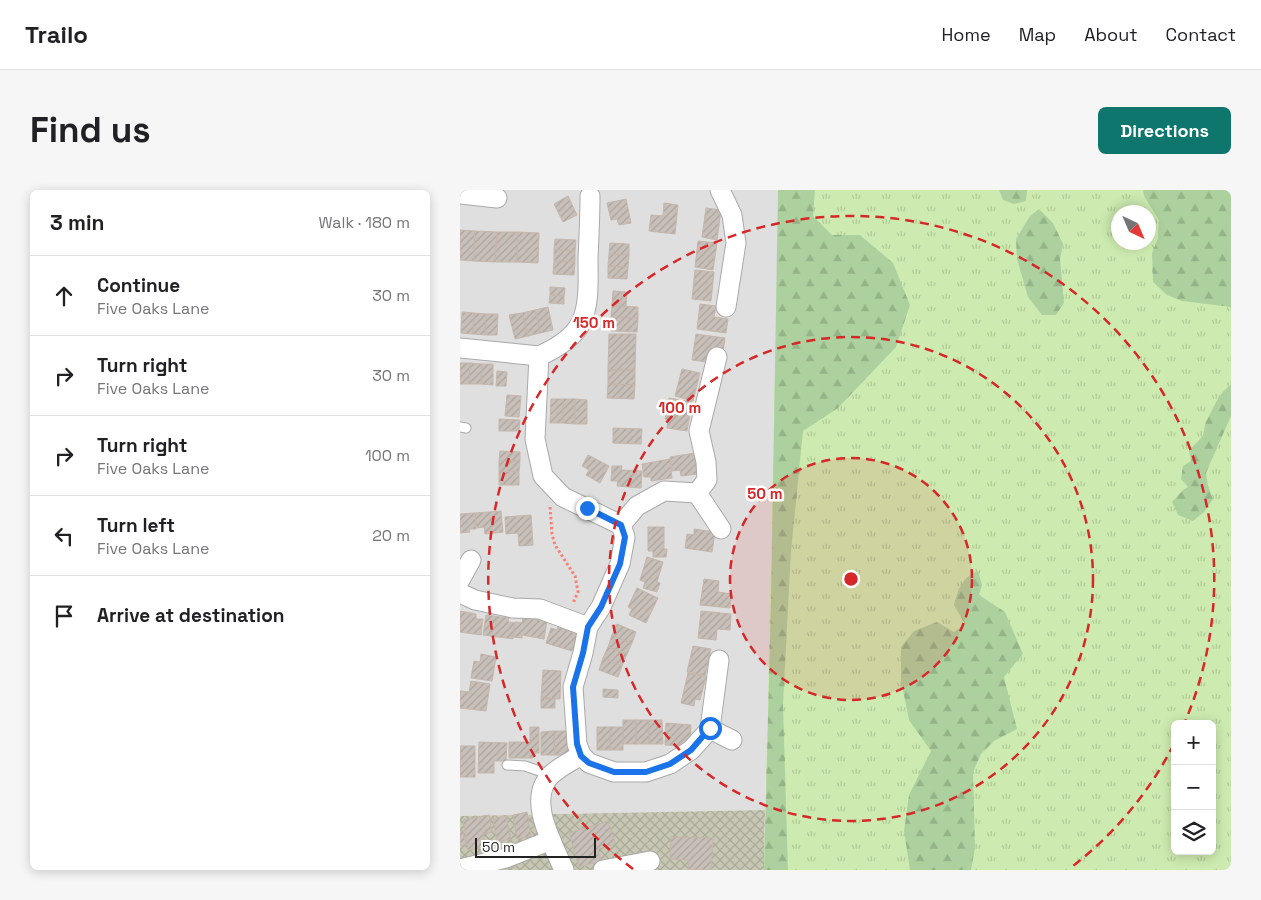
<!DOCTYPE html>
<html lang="en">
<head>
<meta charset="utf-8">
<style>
	body { margin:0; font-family:"Space Grotesk",sans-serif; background:#f6f6f6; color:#202124 }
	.controls { position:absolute; right:15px; bottom:15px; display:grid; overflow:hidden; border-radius:8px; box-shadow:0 2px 12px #0003 }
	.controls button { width:45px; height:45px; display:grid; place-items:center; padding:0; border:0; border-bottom:1px solid #e0e0e0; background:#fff; color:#202124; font:25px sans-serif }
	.compass { position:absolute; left:651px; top:15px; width:45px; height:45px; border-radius:50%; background:#fff; box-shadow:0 2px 12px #0003; rotate:136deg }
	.scale { position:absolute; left:15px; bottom:12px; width:121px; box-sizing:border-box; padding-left:5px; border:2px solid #222; border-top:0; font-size:14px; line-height:18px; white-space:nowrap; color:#222; -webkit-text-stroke:4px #fff; paint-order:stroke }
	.stop { position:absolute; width:15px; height:15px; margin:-11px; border:4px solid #1a73e8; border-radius:50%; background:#fff }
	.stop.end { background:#1a73e8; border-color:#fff; box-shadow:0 1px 5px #0008 }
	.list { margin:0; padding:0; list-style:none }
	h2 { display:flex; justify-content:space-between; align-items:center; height:65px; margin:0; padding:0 20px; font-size:21px }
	h2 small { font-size:16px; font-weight:400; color:#757577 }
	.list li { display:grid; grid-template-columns:32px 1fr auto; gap:15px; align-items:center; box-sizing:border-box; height:80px; padding:0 20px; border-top:1px solid #e0e0e0 }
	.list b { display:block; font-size:19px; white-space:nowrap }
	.list p { margin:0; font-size:16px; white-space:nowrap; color:#757577 }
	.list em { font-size:16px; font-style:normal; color:#757577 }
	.icon { flex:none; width:28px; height:28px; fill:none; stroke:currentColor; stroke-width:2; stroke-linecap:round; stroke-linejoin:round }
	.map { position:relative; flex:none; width:771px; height:680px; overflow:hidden; border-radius:8px }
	header { display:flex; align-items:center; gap:30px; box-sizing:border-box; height:70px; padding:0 25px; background:#fff; border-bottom:1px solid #e0e0e0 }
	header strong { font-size:24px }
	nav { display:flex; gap:28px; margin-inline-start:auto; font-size:18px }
	.intro { display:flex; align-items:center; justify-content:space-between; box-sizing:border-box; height:120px; padding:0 30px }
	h1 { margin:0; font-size:35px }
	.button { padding:12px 22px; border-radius:8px; background:#0f766e; color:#fff; font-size:18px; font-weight:700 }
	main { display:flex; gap:30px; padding:0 30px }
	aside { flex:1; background:#fff; border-radius:8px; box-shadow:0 2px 12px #0003 }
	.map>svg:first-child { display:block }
</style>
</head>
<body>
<header>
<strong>Trailo</strong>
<nav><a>Home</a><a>Map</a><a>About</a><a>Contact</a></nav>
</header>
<div class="intro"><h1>Find us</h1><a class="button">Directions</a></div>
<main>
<aside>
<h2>3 min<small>Walk · 180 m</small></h2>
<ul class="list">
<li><svg class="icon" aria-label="ahead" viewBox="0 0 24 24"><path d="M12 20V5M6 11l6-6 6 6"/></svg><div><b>Continue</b><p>Five Oaks Lane</p></div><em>30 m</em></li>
<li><svg class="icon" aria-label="right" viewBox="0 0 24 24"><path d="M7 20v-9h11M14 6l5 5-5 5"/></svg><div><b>Turn right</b><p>Five Oaks Lane</p></div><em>30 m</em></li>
<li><svg class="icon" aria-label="right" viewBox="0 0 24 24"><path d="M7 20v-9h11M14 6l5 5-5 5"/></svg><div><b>Turn right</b><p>Five Oaks Lane</p></div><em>100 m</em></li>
<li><svg class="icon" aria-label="left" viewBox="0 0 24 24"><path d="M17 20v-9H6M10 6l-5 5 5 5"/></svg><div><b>Turn left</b><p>Five Oaks Lane</p></div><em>20 m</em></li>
<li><svg class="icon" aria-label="arrive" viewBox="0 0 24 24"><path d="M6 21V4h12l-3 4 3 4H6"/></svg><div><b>Arrive at destination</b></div></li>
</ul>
</aside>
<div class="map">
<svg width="771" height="680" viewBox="0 0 771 680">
	<defs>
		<pattern id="construction-cross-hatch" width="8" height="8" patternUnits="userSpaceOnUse" patternTransform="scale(1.25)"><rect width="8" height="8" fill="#c7c7b4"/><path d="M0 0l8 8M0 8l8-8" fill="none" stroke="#abab9a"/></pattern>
		<pattern id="grass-tufts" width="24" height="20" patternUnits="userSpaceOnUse" patternTransform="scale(1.25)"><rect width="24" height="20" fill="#cdebb0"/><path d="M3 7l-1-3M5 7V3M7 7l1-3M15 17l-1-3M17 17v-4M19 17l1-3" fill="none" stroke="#b0c997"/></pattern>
		<pattern id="forest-firs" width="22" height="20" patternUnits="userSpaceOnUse" patternTransform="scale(1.25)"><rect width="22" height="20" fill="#add19e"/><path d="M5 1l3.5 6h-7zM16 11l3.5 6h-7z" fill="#95b388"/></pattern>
		<pattern id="building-hatch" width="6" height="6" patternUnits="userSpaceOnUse" patternTransform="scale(1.25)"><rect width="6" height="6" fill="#c7bfb8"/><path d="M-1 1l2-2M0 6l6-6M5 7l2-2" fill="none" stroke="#aba49e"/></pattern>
	</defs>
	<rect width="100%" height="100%" fill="#f2efe9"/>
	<polygon fill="#e0dfdf" points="0,0 319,0 311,412 305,620 0,626"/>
	<polygon fill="url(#construction-cross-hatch)" points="305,620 304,680 0,680 0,626"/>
	<path fill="url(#grass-tufts)" fill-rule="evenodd" d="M 319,0 L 771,0 L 771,680 L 304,680 ZM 658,22 L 688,22 L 688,52 L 658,52 ZM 715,534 L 752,534 L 752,661 L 715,661 Z"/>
	<g fill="url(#forest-firs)">
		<polygon points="318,0 355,0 353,26 372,45 400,45 433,73 450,115 436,157 378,218 343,241 331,361 323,514 328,680 304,680 311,412"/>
		<polygon points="539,0 567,0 566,11 554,14 543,10"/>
		<polygon points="683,0 771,0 771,117 722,111 707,105 693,92 692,63 698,48 699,30 684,6"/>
		<polygon points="579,19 593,33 603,54 600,69 604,113 596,125 582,125 568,107 557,69 556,49 570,26"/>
		<path d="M 771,195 L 771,226 L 746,283 L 748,296 L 753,309 L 744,322 L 733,331 L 718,325 L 712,312 L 723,300 L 728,297 L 721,289 L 723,276 L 731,271 L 729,260 C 733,256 740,250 743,245 C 745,241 744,234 747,230 C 753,219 759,202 771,195 Z"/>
		<path d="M 518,381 L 522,395 L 519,405 L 545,422 L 563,464 L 544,487 L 557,539 L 534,551 L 521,564 L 513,582 L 515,658 L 511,680 L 450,680 L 444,641 L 449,605 L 471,561 L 449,530 L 441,490 L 441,457 L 454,441 L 477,432 L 494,442 L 505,434 L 494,415 C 498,400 502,387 518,381 Z"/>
	</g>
	<g fill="url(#building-hatch)" stroke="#c4b6ab">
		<polygon points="108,6 117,25 103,32 94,14"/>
		<polygon points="166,9 171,33 159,35 157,29 151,30 147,13"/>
		<polygon points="204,13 218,15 215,44 189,41 191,25 203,26"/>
		<polygon points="246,18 261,20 257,50 242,47"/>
		<polygon points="0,40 15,41 14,71 0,70"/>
		<polygon points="15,41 37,42 35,72 14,71"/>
		<polygon points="37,42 58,42 57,72 35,72"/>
		<polygon points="58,42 79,43 78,73 57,72"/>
		<polygon points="95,49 116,50 115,61 94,60"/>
		<polygon points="238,51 257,53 253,80 235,77"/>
		<polygon points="150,53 169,54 169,65 149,64"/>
		<polygon points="94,60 115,61 115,72 94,71"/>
		<polygon points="149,64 169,65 168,77 148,76"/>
		<polygon points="94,71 115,72 114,85 93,84"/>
		<polygon points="148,76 168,77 167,89 148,88"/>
		<polygon points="235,80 254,82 251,111 232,109"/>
		<polygon points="90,97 105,98 104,106 90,105"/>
		<polygon points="153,101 167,102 166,116 152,116"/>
		<polygon points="90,105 104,106 104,114 89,113"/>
		<polygon points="240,114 256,116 254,127 268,129 266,143 237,139"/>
		<polygon points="152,116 178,117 178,128 151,127"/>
		<polygon points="88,117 93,140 80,143 75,120"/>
		<polygon points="75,120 80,143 68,146 62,123"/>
		<polygon points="2,122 14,123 13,144 1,143"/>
		<polygon points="14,123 26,124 25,145 13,144"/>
		<polygon points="62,123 68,146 55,149 49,125"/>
		<polygon points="26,124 38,124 37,145 25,145"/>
		<polygon points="151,127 178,128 177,142 151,141"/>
		<polygon points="149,144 176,144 175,180 148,180"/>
		<polygon points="236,144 265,148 263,162 250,160 248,172 232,170"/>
		<polygon points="0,173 10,173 9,194 0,194"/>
		<polygon points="10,173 22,174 21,194 9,194"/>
		<polygon points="22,174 33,174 33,195 21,194"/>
		<polygon points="222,179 240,183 233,211 215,206"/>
		<polygon points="148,180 175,180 175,195 148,194"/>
		<polygon points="37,181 47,182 46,196 36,196"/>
		<polygon points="148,194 175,195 174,209 147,208"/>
		<polygon points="47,205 61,206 59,227 45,226"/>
		<polygon points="209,208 232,212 227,241 207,238 208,230 205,229"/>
		<polygon points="91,209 103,209 103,233 90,233"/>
		<polygon points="103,209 115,209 115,234 103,233"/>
		<polygon points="115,209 127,210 127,234 115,234"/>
		<polygon points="39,229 60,230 59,241 39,241"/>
		<polygon points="153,238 182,239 181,254 153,253"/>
		<polygon points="40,261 60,262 60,271 39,271"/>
		<polygon points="235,263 238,284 221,286 220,280 212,281 210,267"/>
		<polygon points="128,265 149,276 140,293 126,285 129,280 122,276"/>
		<polygon points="210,269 212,288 191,291 191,287 184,287 182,274"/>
		<polygon points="39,271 60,271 59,282 39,281"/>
		<polygon points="152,276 162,276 161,280 182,281 181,298 157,296 158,291 151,291"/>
		<polygon points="39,281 59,282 59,295 39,295"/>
		<polygon points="41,321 43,342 25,344 24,337 17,338 15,323"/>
		<polygon points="15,323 16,339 9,339 10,342 0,343 0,324"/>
		<polygon points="71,325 73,355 59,356 58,343 46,344 45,327"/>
		<polygon points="188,337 204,337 204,359 207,359 206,367 193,367 193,361 188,361"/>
		<polygon points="234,339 255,342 252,362 225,358 227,344 234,345"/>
		<polygon points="187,367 203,372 197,392 200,393 197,402 183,398 185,392 180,390"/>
		<polygon points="244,389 259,391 258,402 272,404 270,418 240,415"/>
		<polygon points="177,398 198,408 186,433 169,425 172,419 168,417"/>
		<polygon points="0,421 16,424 16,429 23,429 21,445 0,442"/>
		<polygon points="241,421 271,424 270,440 257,439 256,450 238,448"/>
		<polygon points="26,425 49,428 48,432 55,433 53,449 23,445"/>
		<polygon points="63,428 87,431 84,449 62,445 62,448 53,447 55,432 62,433"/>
		<polygon points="157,434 176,442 172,453 152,445"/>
		<polygon points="98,437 118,444 112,461 86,453 91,438 97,440"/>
		<polygon points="152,445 172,453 167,464 148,457"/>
		<polygon points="233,456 251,459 245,486 227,482"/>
		<polygon points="148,457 167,464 162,476 143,468"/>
		<polygon points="21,464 36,467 32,491 11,488 14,471 20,472"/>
		<polygon points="143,468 162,476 158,487 139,480"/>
		<polygon points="83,480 101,481 100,509 81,508"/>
		<polygon points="228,483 246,487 240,510 235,509 234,516 221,513"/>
		<polygon points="11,491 30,494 26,521 0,518 0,501 9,502"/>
		<polygon points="143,499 158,500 158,508 143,507"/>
		<polygon points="81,508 95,509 95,518 81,518"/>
		<rect x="163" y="530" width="13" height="24"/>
		<rect x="176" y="530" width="13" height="24"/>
		<polygon points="189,530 202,530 203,554 189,554"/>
		<polygon points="206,533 231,535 230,556 205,555"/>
		<polygon points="70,537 79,537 79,563 73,563 73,568 49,568 49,552 70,552"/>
		<rect x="137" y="537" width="13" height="23"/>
		<rect x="150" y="537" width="13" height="23"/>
		<polygon points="94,541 95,565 81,565 81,542"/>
		<polygon points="94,541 108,541 108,565 95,565"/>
		<polygon points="19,552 47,553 46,571 34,571 34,583 18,583"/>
		<rect x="0" y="556" width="15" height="31"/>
		<polygon points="67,622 71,646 57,649 53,625"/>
		<polygon points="29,625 32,642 23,644 25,657 8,660 3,630"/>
		<polygon points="46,626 51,649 37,652 33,629"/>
		<polygon points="149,631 155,654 138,659 141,671 119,677 109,643"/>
		<polygon points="3,640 6,655 0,656 0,641"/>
		<polygon points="211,647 253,648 251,680 228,680 229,670 210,669"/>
	</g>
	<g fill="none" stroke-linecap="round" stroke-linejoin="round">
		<defs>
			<g id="service">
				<polyline points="0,237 6,238"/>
				<polyline points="47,575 65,576 91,585"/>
			</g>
			<g id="minor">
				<polyline points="260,0 272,25 276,53 266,117"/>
				<polyline points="0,4 37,8"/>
				<path d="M 130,6 C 130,26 129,47 128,68 C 128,88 130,114 121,133 C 113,148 95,159 79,166 L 75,249 L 83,286 L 103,307 L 161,335 L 165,347 L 160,374 L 141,417 L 128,437 L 123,463 L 113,497 L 117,554 L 121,565 L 129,573 L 154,582 L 186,582 L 210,574 L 231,560 L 250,539 L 259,470"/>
				<polyline points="0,158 79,166"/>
				<polyline points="237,303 261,339"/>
				<polyline points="161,335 177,316 204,301 237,303 247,290 246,272 239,241 257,167"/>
				<polyline points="0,390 11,370"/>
				<polyline points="0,403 15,410 53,418 80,419 128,437"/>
				<polyline points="250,539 272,550"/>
				<polyline points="0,679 46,668 91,650"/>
				<path d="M 104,680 C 93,654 66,609 91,585 C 99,577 112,571 121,565"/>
				<polyline points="143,680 190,671"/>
			</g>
		</defs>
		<use href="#service" stroke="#a9a9a9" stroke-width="11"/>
		<use href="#minor" stroke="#a9a9a9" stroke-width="21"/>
		<polyline stroke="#fa8072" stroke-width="3" stroke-dasharray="2.5 2.5" stroke-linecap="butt" points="90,317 92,344 95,355 115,386 118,402 113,413"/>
		<use href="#service" stroke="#fff" stroke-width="9"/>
		<use href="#minor" stroke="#fff" stroke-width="19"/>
	</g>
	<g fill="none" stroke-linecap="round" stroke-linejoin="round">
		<polyline stroke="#1a73e8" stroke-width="6" points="127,318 161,335 165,347 160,374 141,417 128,437 123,463 113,497 117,554 121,566 129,573 154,582 186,582 210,574 231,560 250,538"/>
	</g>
	<circle cx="391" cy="389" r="121" fill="#d62828" fill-opacity=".12"/>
	<g fill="none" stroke="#d62828" stroke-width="2.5" stroke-dasharray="9 6">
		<circle cx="391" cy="389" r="121"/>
		<circle cx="391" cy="389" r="242"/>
		<path d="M714 554A363 363 0 0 1 609 679M173 679A363 363 0 1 1 724 534"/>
	</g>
	<circle cx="391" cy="389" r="8" fill="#d62828" stroke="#fff" stroke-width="2.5"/>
	<g font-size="15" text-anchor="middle" font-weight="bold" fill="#d62828" stroke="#fff" stroke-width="5" stroke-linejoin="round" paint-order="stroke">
		<text x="134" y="138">150 m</text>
		<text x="220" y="223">100 m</text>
		<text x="305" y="309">50 m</text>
	</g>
</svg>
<div class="controls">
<button>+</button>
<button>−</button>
<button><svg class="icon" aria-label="layers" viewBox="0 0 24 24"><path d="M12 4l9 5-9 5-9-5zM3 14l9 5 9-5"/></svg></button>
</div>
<svg class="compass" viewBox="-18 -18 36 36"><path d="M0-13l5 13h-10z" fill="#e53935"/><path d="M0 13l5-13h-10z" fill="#757577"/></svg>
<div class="scale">50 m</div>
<div class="stop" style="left:250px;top:538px"></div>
<div class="stop end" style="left:127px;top:318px"></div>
</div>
</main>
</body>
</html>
